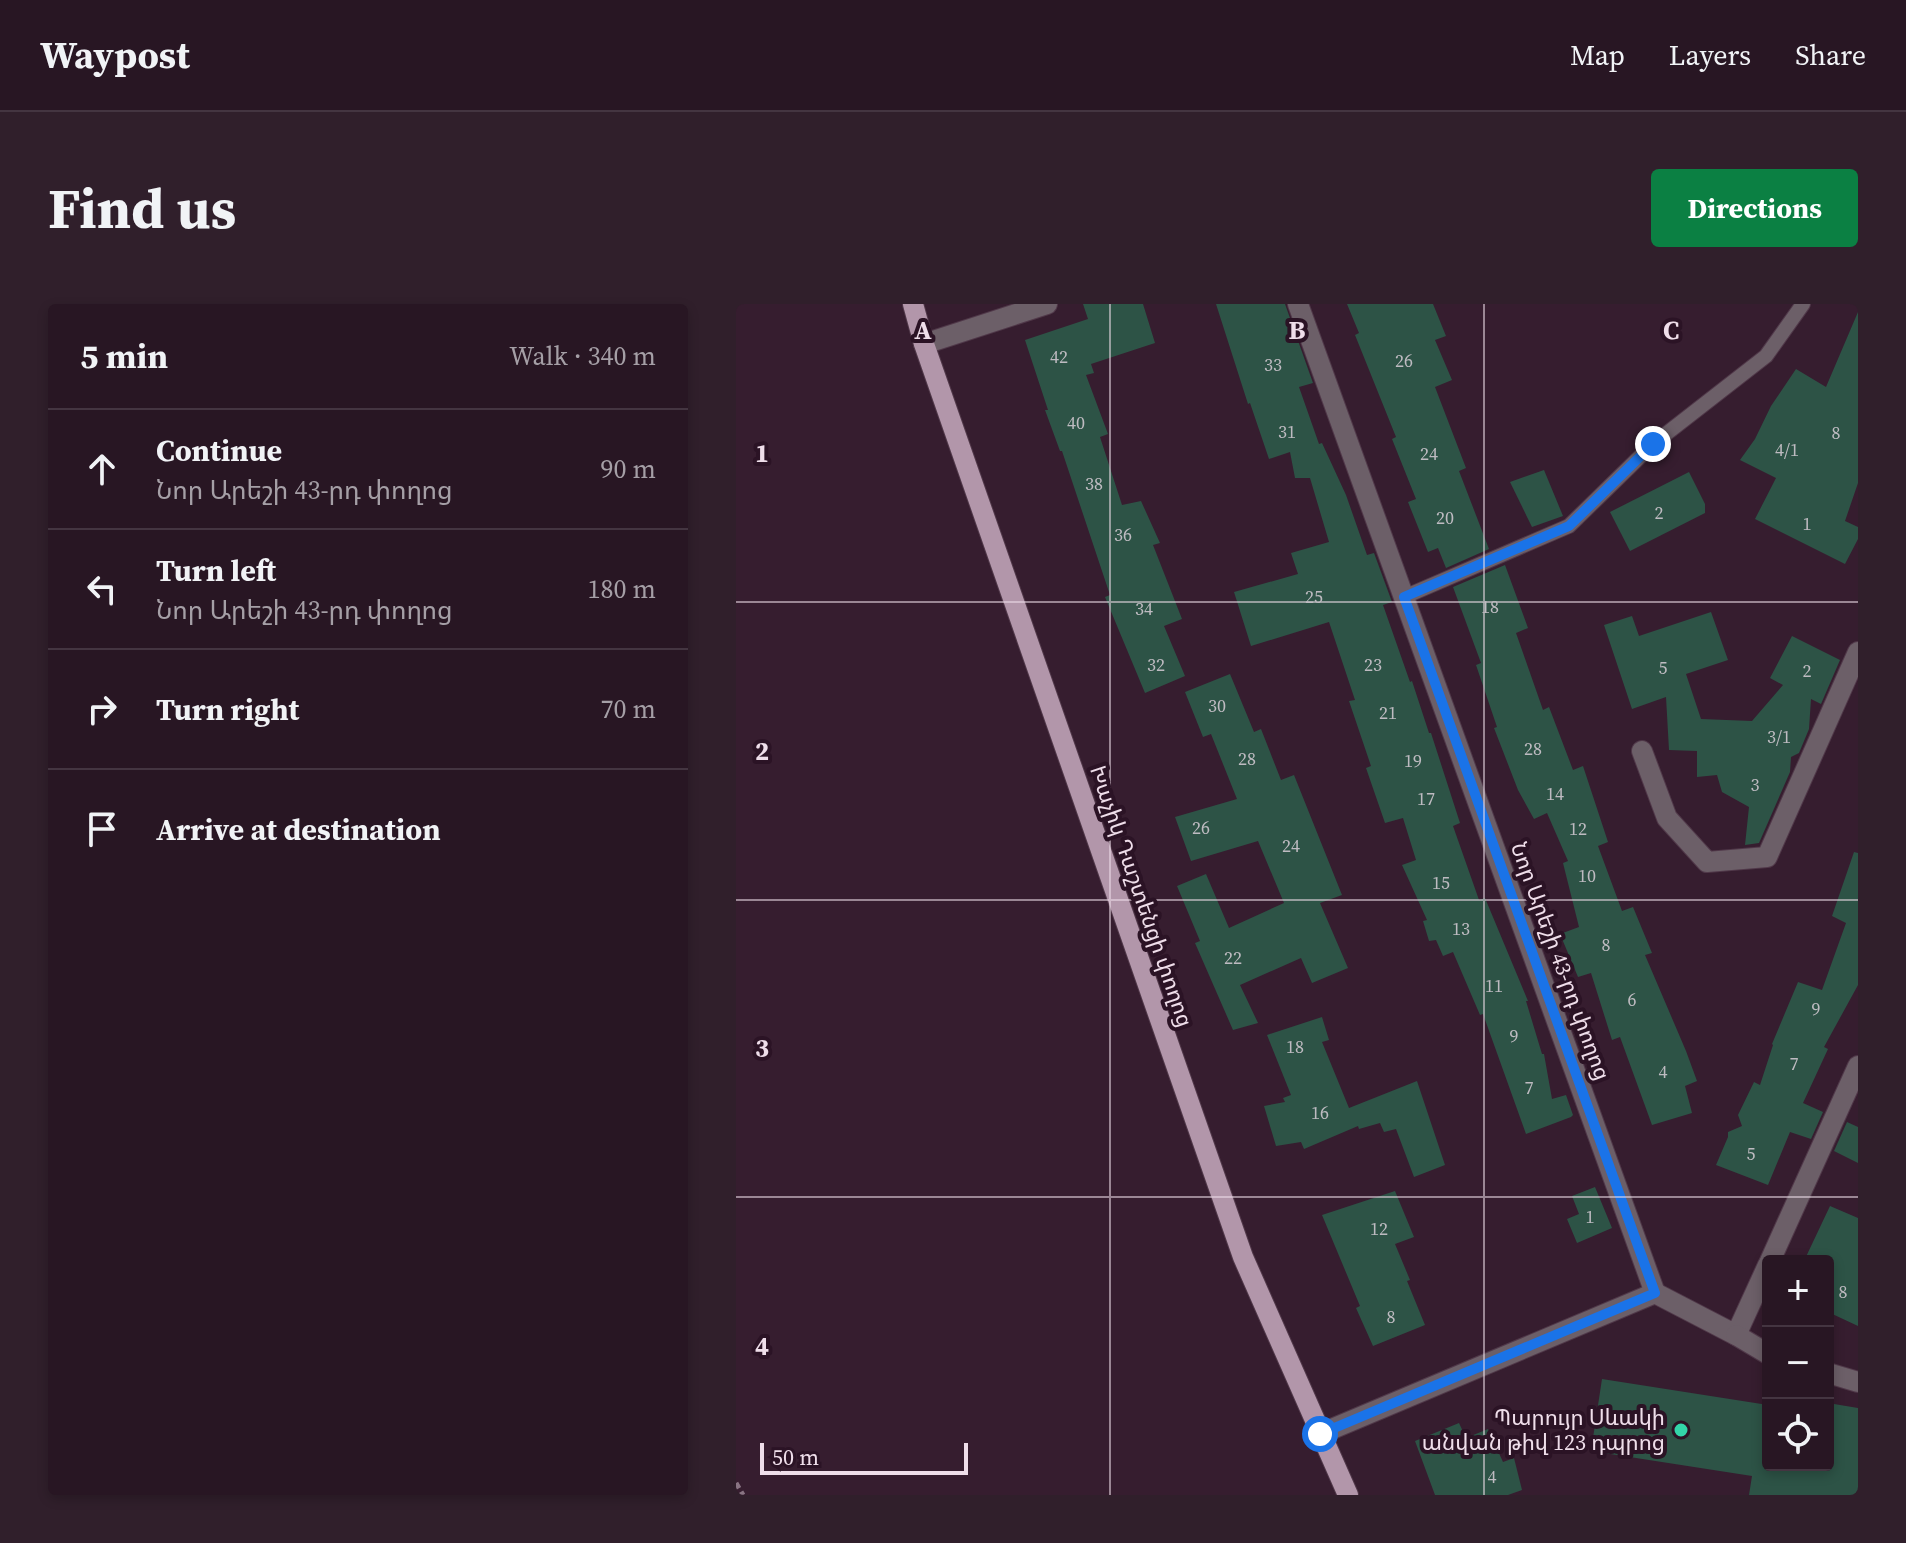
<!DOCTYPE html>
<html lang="en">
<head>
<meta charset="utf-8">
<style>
	body { margin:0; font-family:"Source Serif 4","Noto Sans Armenian",serif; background:#301f2b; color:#f1f3f6 }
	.controls { position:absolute; right:24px; bottom:24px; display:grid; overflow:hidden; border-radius:8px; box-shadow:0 4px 12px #0003 }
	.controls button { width:72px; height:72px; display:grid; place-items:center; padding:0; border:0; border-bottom:2px solid #443541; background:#281623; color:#f1f3f6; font:40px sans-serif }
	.scale { position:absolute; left:24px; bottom:20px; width:208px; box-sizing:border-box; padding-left:8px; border:4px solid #efdeea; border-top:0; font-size:22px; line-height:28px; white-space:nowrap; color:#efdeea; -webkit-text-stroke:6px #2b1325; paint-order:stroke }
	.stop { position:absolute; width:24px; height:24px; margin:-18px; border:6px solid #1a73e8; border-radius:50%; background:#fff }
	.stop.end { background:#1a73e8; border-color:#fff; box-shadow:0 2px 8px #0008 }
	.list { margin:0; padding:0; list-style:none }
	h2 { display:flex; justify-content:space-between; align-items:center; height:104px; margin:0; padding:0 32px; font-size:34px }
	h2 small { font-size:26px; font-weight:400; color:#a59fa6 }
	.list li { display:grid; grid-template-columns:52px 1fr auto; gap:24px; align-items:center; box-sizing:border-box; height:120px; padding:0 32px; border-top:2px solid #443541 }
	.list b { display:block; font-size:30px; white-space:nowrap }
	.list p { margin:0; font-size:26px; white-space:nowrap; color:#a59fa6 }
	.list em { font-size:26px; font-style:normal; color:#a59fa6 }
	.icon { flex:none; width:44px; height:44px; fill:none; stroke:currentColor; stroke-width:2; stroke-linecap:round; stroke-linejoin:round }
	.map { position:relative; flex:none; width:1122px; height:1191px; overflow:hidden; border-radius:8px }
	header { display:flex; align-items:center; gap:48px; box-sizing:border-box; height:112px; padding:0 40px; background:#281623; border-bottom:2px solid #443541 }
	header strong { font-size:38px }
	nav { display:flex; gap:44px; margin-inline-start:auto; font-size:28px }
	.intro { display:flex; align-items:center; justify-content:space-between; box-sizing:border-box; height:192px; padding:0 48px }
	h1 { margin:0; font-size:56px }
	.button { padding:20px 36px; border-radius:8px; background:#0b8043; color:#fff; font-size:28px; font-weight:700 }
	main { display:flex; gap:48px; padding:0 48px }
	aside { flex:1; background:#281623; border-radius:8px; box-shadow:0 4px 12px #0003 }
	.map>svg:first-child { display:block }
</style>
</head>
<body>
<header>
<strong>Waypost</strong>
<nav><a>Map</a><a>Layers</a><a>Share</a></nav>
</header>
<div class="intro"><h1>Find us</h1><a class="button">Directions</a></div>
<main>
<aside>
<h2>5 min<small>Walk · 340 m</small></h2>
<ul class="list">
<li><svg class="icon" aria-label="ahead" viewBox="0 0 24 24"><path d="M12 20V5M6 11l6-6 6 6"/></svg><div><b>Continue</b><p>Նոր Արեշի 43-րդ փողոց</p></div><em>90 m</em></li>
<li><svg class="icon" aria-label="left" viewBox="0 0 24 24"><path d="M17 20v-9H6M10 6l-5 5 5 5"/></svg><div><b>Turn left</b><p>Նոր Արեշի 43-րդ փողոց</p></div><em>180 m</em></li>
<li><svg class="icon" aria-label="right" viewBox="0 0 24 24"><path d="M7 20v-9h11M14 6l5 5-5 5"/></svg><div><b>Turn right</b></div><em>70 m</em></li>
<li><svg class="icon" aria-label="arrive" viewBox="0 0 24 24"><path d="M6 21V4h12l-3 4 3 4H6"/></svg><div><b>Arrive at destination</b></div></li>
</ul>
</aside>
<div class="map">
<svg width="1122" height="1191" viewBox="0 0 1122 1191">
	<rect width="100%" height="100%" fill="#361d2f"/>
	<g fill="#2d5346">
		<polygon points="347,0 407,0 419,39 355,60 358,69 350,71 372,130 364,133 386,201 405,197 424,239 417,241 446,315 428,322 449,372 409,389 369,293 374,291 326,147 324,147 309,106 312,106 289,36 352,15"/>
		<polygon points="480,0 549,0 577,79 563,83 583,140 586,139 610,191 631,251 638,249 656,298 647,301 674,378 676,377 693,429 695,429 724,519 717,522 743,596 749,594 792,697 790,697 806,750 808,750 816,795 830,791 837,811 835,813 790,830 747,710 744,711 717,648 707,652 700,636 693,637 687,617 691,616 666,561 680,556 667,514 649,519 630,464 635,462 613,397 619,396 593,318 515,342 498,288 562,270 555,249 593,238 574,174 559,174 554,148 533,155 514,99 512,100"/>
		<polygon points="611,0 697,0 710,32 699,36 716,76 699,83 730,164 723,167 753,245 710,264 702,244 692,248 672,198 680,195 656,135 660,133 619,31 623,29"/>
		<polygon points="1122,8 1122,179 1109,217 1122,223 1122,235 1109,260 1019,215 1040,174 1004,156 1019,135 1035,102 1060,65 1090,83"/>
		<polygon points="808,166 827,212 796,223 774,178"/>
		<polygon points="953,168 969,200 969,209 894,247 874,208"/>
		<polygon points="769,261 792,324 780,329 807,406 813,403 837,466 847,462 872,538 862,542 886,607 897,603 916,649 909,651 950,747 961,777 949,782 956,809 916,821 884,733 876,736 855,669 842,673 824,630 843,623 827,559 832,557 811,509 798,515 782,486 758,424 761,423 740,361 745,359 717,283"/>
		<polygon points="975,308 992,356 950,370 965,415 1016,417 1047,381 1034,374 1056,332 1104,356 1085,400 1075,395 1073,425 1063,449 1055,453 1054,468 1023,539 1009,541 1013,503 986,488 981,471 961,473 961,447 933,446 930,393 896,405 868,321 896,312 903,332"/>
		<polygon points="494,370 518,428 525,425 545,476 558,471 606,591 584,599 612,664 576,679 565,654 504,681 522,719 497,726 459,639 464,637 441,582 470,570 493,624 548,599 522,537 455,557 439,513 501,495 475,430 467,433 449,388"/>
		<polygon points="1118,548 1122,549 1122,681 1088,743 1092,745 1067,799 1087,808 1075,835 1054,828 1032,881 980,861 992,833 992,828 1006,822 1002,811 1018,778 1024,781 1037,741 1036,740 1062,678 1086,686 1110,619 1096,612"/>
		<polygon points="586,713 593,736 586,738 613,804 681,777 709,861 678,873 660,825 648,828 644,819 623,825 622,822 568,845 565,838 540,842 528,802 549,798 547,794 555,791 531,731"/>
		<polygon points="1111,818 1122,823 1122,859 1098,847"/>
		<polygon points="859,883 876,924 841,939 831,915 843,910 836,892"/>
		<polygon points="659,887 678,933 659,940 674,976 671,977 689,1021 637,1042 620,1004 624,1002 586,911"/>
		<polygon points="1094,902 1122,914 1122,1022 1092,1008 1092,957 1068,957"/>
		<polygon points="866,1075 1032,1101 1032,1161 1092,1161 1092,1099 1122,1104 1122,1191 1013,1191 1016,1172 855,1147"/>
		<polygon points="723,1119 730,1134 752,1125 767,1158 778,1154 786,1186 772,1191 699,1191 679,1137"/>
	</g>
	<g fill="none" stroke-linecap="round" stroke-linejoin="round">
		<defs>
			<polyline id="lane" points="668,293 833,222 917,140 1030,52 1067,0"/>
			<g id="street">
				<polyline points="562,0 919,989 584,1130"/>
				<polyline points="188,40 311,0"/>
				<polyline points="906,447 931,514 971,558 1031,553 1122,348"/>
				<polyline points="1034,957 1122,762"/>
				<polyline points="919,989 1000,1031 1032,961"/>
				<polyline points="1000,1031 1032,1050"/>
				<polyline points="1092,1069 1122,1078"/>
			</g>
			<polyline id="primary" points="177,0 188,40 507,953 612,1191"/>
		</defs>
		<use href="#lane" stroke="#503849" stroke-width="16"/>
		<use href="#street" stroke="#503849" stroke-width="22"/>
		<use href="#primary" stroke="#503849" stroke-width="22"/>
		<polyline stroke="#897483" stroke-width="5" stroke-dasharray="6 4" stroke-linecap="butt" points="0,1179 7,1191"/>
		<use href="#lane" stroke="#6c5f68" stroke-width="14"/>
		<use href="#street" stroke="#6c5f68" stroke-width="20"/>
		<use href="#primary" stroke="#b296aa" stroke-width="20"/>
	</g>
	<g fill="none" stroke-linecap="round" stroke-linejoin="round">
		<polyline stroke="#1a73e8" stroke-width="10" points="584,1130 919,989 668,293 833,222 917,140"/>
	</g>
	<path fill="none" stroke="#efdeea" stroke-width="2" stroke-opacity="0.55" d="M 374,0 L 374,1191M 748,0 L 748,1191M 0,298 L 1122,298M 0,596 L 1122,596M 0,893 L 1122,893"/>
	<circle fill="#33d4a8" stroke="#2b1325" stroke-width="3" cx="945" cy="1126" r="8"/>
	<g text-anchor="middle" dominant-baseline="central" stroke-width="8" stroke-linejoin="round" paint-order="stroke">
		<g font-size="18" fill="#bebbc1">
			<text x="323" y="52">42</text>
			<text x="668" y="56">26</text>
			<text x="537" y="60">33</text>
			<text x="340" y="118">40</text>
			<text x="551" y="127">31</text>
			<text x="1100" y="128">8</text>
			<text x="1051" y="145">4/1</text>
			<text x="693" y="149">24</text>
			<text x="358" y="179">38</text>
			<text x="923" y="208">2</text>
			<text x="709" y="213">20</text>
			<text x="1071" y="219">1</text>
			<text x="387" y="230">36</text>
			<text x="578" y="292">25</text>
			<text x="754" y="302">18</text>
			<text x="408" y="304">34</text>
			<text x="420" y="360">32</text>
			<text x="637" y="360">23</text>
			<text x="927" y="363">5</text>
			<text x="1071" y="366">2</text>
			<text x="481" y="401">30</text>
			<text x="652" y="408">21</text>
			<text x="1043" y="432">3/1</text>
			<text x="797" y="444">28</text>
			<text x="511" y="454">28</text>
			<text x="677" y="456">19</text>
			<text x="1019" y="480">3</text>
			<text x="819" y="489">14</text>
			<text x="690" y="494">17</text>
			<text x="465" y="523">26</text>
			<text x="842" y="524">12</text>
			<text x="555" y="541">24</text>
			<text x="851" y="571">10</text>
			<text x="705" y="578">15</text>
			<text x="725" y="624">13</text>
			<text x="870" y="640">8</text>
			<text x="497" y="653">22</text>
			<text x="758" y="681">11</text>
			<text x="896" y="695">6</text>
			<text x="1080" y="704">9</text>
			<text x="778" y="731">9</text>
			<text x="559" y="742">18</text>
			<text x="1058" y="759">7</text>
			<text x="927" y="767">4</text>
			<text x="793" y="783">7</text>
			<text x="584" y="808">16</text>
			<text x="1015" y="849">5</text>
			<text x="854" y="912">1</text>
			<text x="643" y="924">12</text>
			<text x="1107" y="987">8</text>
			<text x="655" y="1012">8</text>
			<text x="756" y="1172">4</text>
		</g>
		<g font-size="22" fill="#efdeea" stroke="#2b1325">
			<text transform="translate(406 592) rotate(71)">Խաչիկ Դաշտենցի փողոց</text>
			<text transform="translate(825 657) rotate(70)">Նոր Արեշի 43-րդ փողոց</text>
		</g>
		<g font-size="22" fill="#efdeea" stroke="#2b1325" text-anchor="end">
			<text x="929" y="1113">Պարույր Սևակի<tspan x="929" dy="25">անվան թիվ 123 դպրոց</tspan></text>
		</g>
	</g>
	<g font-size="26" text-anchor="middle" font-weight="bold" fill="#efdeea" stroke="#2b1325" stroke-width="8" stroke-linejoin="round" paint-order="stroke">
		<text x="187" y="35">A</text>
		<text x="561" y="35">B</text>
		<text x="935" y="35">C</text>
		<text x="26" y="158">1</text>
		<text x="26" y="456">2</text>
		<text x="26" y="753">3</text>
		<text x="26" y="1051">4</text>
	</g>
</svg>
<div class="controls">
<button>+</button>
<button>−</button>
<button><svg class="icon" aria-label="locate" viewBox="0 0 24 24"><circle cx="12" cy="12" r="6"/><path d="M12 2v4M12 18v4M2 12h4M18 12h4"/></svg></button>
</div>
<div class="scale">50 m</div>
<div class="stop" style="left:584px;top:1130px"></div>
<div class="stop end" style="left:917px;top:140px"></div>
</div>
</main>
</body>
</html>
